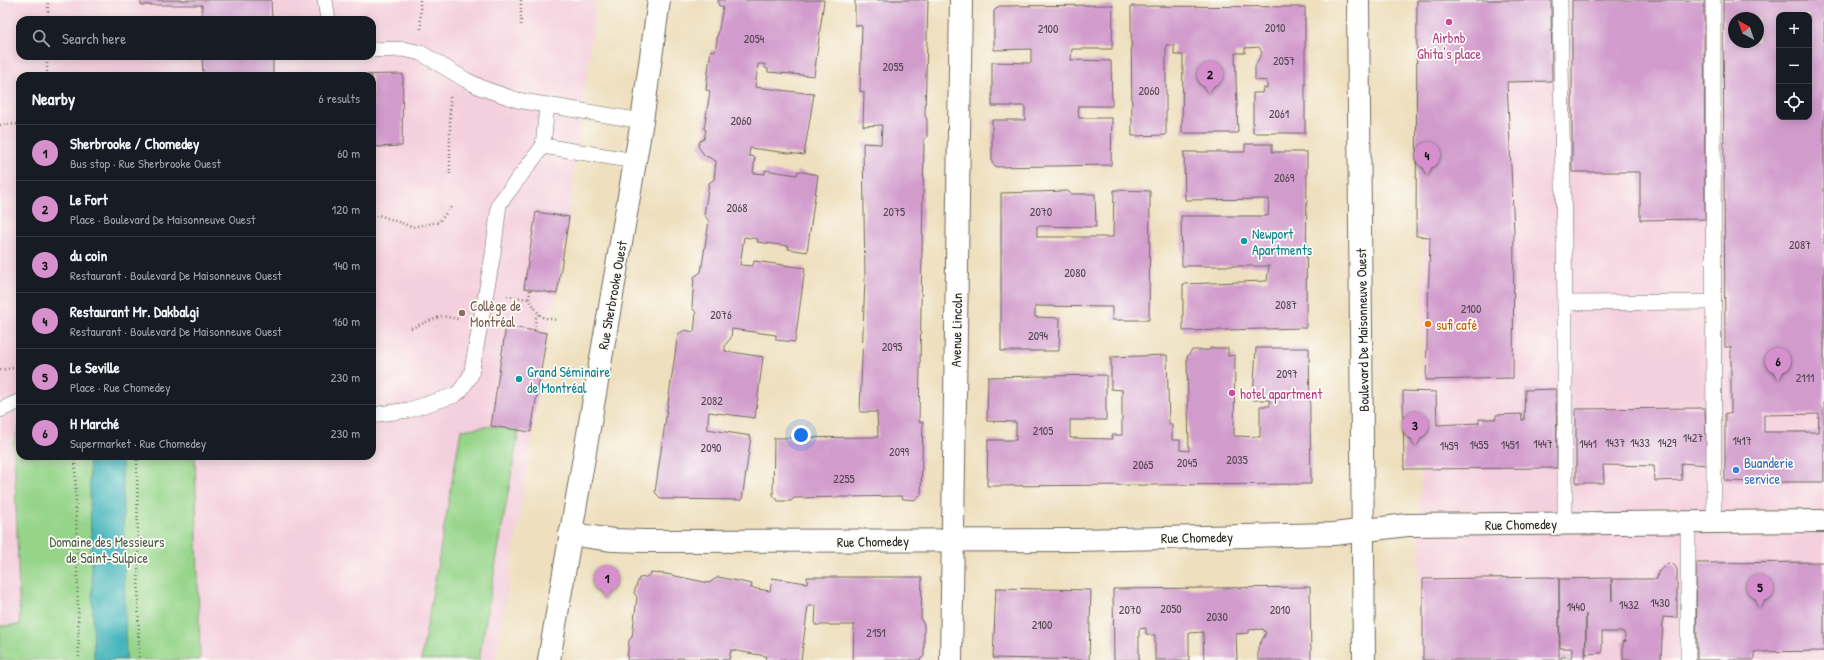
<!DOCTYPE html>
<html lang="en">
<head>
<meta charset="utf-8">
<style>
	body { margin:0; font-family:"Patrick Hand",sans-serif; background:#20242c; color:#f1f3f6 }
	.controls { position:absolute; right:12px; top:12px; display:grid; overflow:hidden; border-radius:8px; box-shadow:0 2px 10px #0003 }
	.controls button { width:36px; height:36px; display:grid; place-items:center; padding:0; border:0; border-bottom:1px solid #363941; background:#171b24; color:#f1f3f6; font:20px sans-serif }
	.compass { position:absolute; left:1728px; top:12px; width:36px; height:36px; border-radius:50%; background:#171b24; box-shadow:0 2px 10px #0003; rotate:320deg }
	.you { position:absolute; left:801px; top:435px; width:14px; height:14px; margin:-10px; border:3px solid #fff; border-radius:50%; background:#1a73e8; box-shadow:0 0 0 6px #1a73e833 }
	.badge { display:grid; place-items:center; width:26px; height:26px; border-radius:50%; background:#d690ce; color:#111; font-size:13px; font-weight:700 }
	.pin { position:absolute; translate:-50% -33px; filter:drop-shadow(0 1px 2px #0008) }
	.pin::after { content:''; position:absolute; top:21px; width:14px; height:12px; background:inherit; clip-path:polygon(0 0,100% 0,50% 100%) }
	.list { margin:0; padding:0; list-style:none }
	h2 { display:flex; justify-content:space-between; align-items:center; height:52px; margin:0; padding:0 16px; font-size:17px }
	h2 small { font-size:13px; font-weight:400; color:#9ea1a6 }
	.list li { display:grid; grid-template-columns:26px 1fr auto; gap:12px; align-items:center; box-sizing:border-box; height:56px; padding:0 16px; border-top:1px solid #363941 }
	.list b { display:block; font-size:15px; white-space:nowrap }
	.list p { margin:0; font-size:13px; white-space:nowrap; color:#9ea1a6 }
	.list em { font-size:13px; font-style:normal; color:#9ea1a6 }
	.icon { flex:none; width:22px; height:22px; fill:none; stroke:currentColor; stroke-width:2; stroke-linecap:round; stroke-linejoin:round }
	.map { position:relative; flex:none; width:1824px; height:660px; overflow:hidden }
	.search { position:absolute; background:#171b24; box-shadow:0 2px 10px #0003; left:16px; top:16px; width:360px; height:44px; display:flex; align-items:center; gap:10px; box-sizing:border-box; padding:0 14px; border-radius:12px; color:#9ea1a6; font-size:15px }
	.panel { position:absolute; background:#171b24; box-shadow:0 2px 10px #0003; left:16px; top:72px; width:360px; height:388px; border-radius:12px }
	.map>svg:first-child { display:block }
</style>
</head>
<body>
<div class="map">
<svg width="1824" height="660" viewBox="0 0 1824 660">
	<rect width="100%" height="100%" fill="#fdfcf7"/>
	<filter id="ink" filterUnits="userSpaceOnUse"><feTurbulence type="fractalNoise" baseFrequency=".025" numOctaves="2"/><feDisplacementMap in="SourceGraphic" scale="8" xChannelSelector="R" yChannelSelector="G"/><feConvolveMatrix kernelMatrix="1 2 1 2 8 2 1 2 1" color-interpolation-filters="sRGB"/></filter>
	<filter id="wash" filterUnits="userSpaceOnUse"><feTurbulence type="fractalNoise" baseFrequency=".012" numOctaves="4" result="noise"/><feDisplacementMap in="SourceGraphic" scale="16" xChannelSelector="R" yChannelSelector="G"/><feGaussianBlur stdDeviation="0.9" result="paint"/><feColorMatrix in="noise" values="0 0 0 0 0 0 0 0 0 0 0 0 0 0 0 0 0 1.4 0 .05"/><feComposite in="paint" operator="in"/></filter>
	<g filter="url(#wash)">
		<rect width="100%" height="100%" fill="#eedfbe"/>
		<g fill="#f4cfdd" fill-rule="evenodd">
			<path d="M 0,0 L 596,0 L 569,217 L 536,212 L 524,288 L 557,294 L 547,333 L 532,437 L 496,660 L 0,660 ZM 20,20 L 372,20 L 372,56 L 20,56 ZM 20,76 L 372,76 L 372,456 L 20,456 Z"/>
			<path d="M 1427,0 L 1824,0 L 1824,660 L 1418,660 ZM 1779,15 L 1809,15 L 1809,117 L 1779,117 ZM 1734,18 L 1758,18 L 1758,42 L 1734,42 Z"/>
		</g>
		<g fill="#95d489" stroke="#60805a">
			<polygon points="20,424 20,456 195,456 200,660 0,660 0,626 20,625 14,442"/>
			<polygon points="491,426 519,430 479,660 421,660 461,430"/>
		</g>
		<polygon fill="#45b5bb" stroke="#387073" points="89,456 122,456 122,457 126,660 94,660"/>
		<g id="blocks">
			<g fill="#d19bcc" fill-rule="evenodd">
				<polygon points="141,0 271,0 272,20 202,20 202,5 141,5"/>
				<polygon points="718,0 824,0 814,76 768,72 768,69 765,68 765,64 758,64 756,80 755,87 814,94 804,155 750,148 749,156 755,157 753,173 765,174 765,170 797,175 798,171 818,175 807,252 788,249 789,246 757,242 758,239 744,237 740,265 753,266 754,261 805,268 795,342 776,340 776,335 732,329 731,338 725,345 725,351 763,357 755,418 709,412 707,429 751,436 742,500 661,499 655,492 678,334 685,330 694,332 696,313 692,307 694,277 701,272 709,221 704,215 709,183 714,179 716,161 704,155 698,146 700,141 704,139 706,130 704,129 710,91 706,90 708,71 711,50 715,51 723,6 719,6"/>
				<polygon points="855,0 928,0 925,116 927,119 927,137 924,139 919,422 923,422 921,495 916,500 903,499 901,496 794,498 791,501 778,501 773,495 774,438 878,437 877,412 860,412 865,278 863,143 881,144 882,125 863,126 864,92 860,91 862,26 855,25"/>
				<polygon points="1417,0 1551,0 1552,81 1507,82 1514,231 1513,378 1426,380 1430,237 1416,236"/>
				<polygon points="1572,0 1704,0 1705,219 1640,220 1640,172 1572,172"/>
				<path d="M 1723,0 L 1824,0 L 1824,482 L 1761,482 L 1725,481 L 1725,413 L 1731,414 L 1731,347 L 1725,347 ZM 1779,15 L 1809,15 L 1809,117 L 1779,117 ZM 1734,18 L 1758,18 L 1758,42 L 1734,42 ZM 1819,414 L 1818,432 L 1764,432 L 1764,415 Z"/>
				<polygon points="1113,5 1112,49 1072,49 1071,60 1111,61 1112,106 1078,106 1079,118 1112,118 1111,165 996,167 992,162 992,120 1025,120 1025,106 992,106 992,62 1031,63 1031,49 994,50 994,11 999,6"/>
				<polygon points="1131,6 1305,7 1305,133 1253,133 1253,93 1262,93 1263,88 1267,88 1267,81 1255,80 1255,66 1262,53 1259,47 1245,48 1245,53 1235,53 1238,133 1182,133 1183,55 1174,55 1174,45 1166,45 1166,135 1132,136"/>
				<polygon points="202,56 273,56 273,76 203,76"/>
				<polygon points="403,74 402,146 372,147 372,76 342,76 342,75"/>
				<polygon points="1245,144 1272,144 1272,152 1307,152 1306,328 1183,331 1183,284 1267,281 1269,266 1182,266 1181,216 1268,216 1269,199 1185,200 1184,152 1245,152"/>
				<polygon points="1114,190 1150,191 1149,320 1112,320 1112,307 1035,306 1035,317 1060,318 1059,351 1001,351 1001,193 1068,191 1071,194 1095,194 1096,227 1037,226 1037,237 1113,237"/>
				<polygon points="536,212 569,217 557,294 524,288"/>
				<polygon points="506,326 547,333 531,432 491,426"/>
				<polygon points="1210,348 1228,348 1228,356 1235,355 1234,436 1260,437 1260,406 1270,406 1270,400 1253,400 1256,348 1309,348 1311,484 987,486 988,440 1016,440 1016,422 987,421 988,377 1106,375 1106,420 1070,420 1070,438 1112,439 1112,435 1122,435 1122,390 1111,389 1111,357 1167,355 1169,424 1172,424 1172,440 1180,440 1180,450 1189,451 1187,357 1192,350 1210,350"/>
				<polygon points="1556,389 1557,468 1404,469 1403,391 1436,392 1437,425 1479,423 1479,419 1496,419 1496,415 1521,414 1522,420 1524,420 1525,390"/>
				<polygon points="1705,408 1707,465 1681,463 1682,480 1655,481 1654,466 1603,465 1604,483 1576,483 1576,409"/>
				<polygon points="1824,562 1824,651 1754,652 1754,660 1697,660 1696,563"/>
				<polygon points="1668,563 1673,564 1677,569 1677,618 1663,617 1661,660 1623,660 1623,641 1626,642 1624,632 1602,632 1602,653 1586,654 1586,614 1585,660 1561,660 1561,657 1572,657 1572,648 1560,648 1559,579 1611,578 1612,601 1612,579 1657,579 1658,572"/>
				<polygon points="651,573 666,574 709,583 718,577 752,584 751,588 770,591 772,578 807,583 807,577 922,577 921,620 924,625 924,656 920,660 853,660 854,625 815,625 816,606 808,606 801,660 765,660 766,656 731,650 729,660 677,658 677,660 627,660 629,640 632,637 637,597 634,593 639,578 646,577"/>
				<polygon points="1547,577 1559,578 1559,660 1423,660 1423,579"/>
				<polygon points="1310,587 1311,660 1258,660 1258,647 1266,633 1263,629 1249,630 1249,633 1236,634 1237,660 1204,660 1203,632 1189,633 1189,660 1155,660 1155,635 1146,634 1146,628 1139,629 1139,660 1114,660 1113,589"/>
				<polygon points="996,588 1091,590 1089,660 993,658"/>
			</g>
		</g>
	</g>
	<g filter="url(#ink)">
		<use href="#blocks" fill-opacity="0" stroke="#6f6a5e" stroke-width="1"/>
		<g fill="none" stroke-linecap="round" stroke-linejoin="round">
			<defs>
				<g id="lane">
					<polyline points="325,0 328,20"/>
					<polyline points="1560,0 1565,303 1565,524"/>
					<polyline points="1713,0 1714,522"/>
					<polyline points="372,50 403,49 421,53 466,80 482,88 517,100 642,121"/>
					<polyline points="543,146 635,161"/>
					<polyline points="1565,303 1714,302"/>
					<polyline points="0,410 20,401"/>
					<polyline points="372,415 409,410 455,395 460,391 471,375 493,254 499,204 543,146 547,106"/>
					<polyline points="1688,522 1688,660"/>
				</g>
				<g id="street">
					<polyline points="570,534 613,540 644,541 1078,540 1334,534 1407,525 1824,521"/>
					<polyline points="951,660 961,0"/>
				</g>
				<polyline id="secondary" points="1358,0 1364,660"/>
				<polyline id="primary" points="549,660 642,121 659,0"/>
			</defs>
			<use href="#lane" stroke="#6f6a5e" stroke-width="16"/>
			<use href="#street" stroke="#6f6a5e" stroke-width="24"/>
			<use href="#secondary" stroke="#6f6a5e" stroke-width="24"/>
			<use href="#primary" stroke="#6f6a5e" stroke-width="24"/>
			<g stroke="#6f6a5e" stroke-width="2.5" stroke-dasharray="1 3" stroke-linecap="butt">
				<polyline points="420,0 421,29"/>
				<polyline points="521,0 521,25"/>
				<polyline points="48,20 48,0"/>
				<polyline points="47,76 47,56"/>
				<polyline points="450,97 450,175"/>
				<polyline points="0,125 20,124"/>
				<polyline points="372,218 379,215 412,227 439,222 451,207"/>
				<polyline points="530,290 529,299 541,317 557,320"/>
				<polyline points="507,296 529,299"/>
				<polyline points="411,328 442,316 458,319"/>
				<polyline points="534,330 536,318 539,314"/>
				<polyline points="0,370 20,367"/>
				<polyline points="75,456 79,660"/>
				<polyline points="137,456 139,660"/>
			</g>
			<use href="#lane" stroke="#fff" stroke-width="15"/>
			<use href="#street" stroke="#fff" stroke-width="22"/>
			<use href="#secondary" stroke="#fff" stroke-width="22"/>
			<use href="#primary" stroke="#fff" stroke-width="22"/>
		</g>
	</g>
	<g fill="#d1479c" stroke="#fdfcf7" stroke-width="1.5">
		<circle cx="1449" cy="22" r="4"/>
		<circle cx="1232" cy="393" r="4"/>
	</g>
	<g fill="#0f9aa8" stroke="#fdfcf7" stroke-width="1.5">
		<circle cx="1244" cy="241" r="4"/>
		<circle cx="519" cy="379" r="4"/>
	</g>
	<circle fill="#8d6e63" stroke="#fdfcf7" stroke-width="1.5" cx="462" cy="313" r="4"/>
	<circle fill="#e8710a" stroke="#fdfcf7" stroke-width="1.5" cx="1428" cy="324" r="4"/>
	<circle fill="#3f7fe0" stroke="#fdfcf7" stroke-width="1.5" cx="1736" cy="470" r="4"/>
	<g text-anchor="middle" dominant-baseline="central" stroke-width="3.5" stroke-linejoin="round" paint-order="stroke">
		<g font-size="12" fill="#544753">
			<text x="1275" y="27">2010</text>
			<text x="1048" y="28">2100</text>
			<text x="754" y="38">2054</text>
			<text x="1284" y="60">2057</text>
			<text x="893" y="66">2055</text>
			<text x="1149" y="90">2060</text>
			<text x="1279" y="113">2061</text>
			<text x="741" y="120">2060</text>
			<text x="1284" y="177">2069</text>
			<text x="737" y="207">2068</text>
			<text x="894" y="211">2075</text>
			<text x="1041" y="211">2070</text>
			<text x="1800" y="244">2087</text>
			<text x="1075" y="272">2080</text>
			<text x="1286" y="304">2087</text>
			<text x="1471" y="308">2100</text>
			<text x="721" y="314">2076</text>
			<text x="1038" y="335">2094</text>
			<text x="892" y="346">2095</text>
			<text x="1287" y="373">2097</text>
			<text x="1805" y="377">2111</text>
			<text x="712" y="400">2082</text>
			<text x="1043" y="430">2105</text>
			<text x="1693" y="437">1427</text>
			<text x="1742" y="440">1417</text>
			<text x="1615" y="442">1437</text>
			<text x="1640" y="442">1433</text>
			<text x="1667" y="442">1429</text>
			<text x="1543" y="443">1447</text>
			<text x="1588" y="443">1441</text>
			<text x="1479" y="444">1455</text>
			<text x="1510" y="444">1451</text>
			<text x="1449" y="445">1459</text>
			<text x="711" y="447">2090</text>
			<text x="899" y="451">2099</text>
			<text x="1237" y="459">2035</text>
			<text x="1187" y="462">2045</text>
			<text x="1143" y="464">2065</text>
			<text x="844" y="478">2255</text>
			<text x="1660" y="602">1430</text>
			<text x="1629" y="604">1432</text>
			<text x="1576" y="606">1440</text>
			<text x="1171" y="608">2050</text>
			<text x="1130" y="609">2070</text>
			<text x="1280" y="609">2010</text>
			<text x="1217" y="616">2030</text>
			<text x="1042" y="624">2100</text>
			<text x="876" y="632">2151</text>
		</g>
		<g font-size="14" fill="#b23c85" stroke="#fdfcf7">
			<text x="1449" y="37">Airbnb<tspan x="1449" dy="16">Ghita’s place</tspan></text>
			<text x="1240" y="393" text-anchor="start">hotel apartment</text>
		</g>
		<g font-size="14" fill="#0d838f" stroke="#fdfcf7" text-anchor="start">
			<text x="1252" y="233">Newport<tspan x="1252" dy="16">Apartments</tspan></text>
			<text x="527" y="371">Grand Séminaire<tspan x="527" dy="16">de Montréal</tspan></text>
		</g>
		<g font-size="14" fill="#2b2b2b" stroke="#fdfcf7">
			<text transform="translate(612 295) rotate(-80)">Rue Sherbrooke Ouest</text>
			<text transform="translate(956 330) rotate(-89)">Avenue Lincoln</text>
			<text transform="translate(1362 330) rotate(-91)">Boulevard De Maisonneuve Ouest</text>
			<text transform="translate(1521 524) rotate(-1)">Rue Chomedey</text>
			<text transform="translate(1197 537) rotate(-1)">Rue Chomedey</text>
			<text transform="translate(873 541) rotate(-1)">Rue Chomedey</text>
		</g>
		<g font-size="14" fill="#785e54" stroke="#fdfcf7" text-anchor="start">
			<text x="470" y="305">Collège de<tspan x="470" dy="16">Montréal</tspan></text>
		</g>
		<g font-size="14" fill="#c56008" stroke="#fdfcf7" text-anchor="start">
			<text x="1436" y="324">sufi café</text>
		</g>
		<g font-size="14" fill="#366cbe" stroke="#fdfcf7" text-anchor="start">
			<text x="1744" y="462">Buanderie<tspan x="1744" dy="16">service</tspan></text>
		</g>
		<g font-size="14" fill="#4b5e47" stroke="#fdfcf7">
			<text x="107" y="541">Domaine des Messieurs<tspan x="107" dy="16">de Saint-Sulpice</tspan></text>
		</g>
	</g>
</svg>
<div class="controls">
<button>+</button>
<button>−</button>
<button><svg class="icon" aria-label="locate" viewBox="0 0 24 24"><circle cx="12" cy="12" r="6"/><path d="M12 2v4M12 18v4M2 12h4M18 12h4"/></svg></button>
</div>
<svg class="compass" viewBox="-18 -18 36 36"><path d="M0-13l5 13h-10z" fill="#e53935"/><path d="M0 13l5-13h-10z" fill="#9ea1a6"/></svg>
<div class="you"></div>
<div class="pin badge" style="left:607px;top:598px">1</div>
<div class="pin badge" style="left:1210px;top:94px">2</div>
<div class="pin badge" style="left:1415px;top:445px">3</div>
<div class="pin badge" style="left:1427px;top:175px">4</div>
<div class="pin badge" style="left:1760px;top:607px">5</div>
<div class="pin badge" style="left:1778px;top:381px">6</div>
<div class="search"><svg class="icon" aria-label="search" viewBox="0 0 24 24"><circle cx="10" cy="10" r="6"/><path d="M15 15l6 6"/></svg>Search here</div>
<section class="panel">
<h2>Nearby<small>6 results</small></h2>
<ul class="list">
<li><span class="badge">1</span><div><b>Sherbrooke / Chomedey</b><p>Bus stop · Rue Sherbrooke Ouest</p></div><em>60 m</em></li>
<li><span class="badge">2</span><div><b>Le Fort</b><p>Place · Boulevard De Maisonneuve Ouest</p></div><em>120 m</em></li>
<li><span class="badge">3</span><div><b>du coin</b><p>Restaurant · Boulevard De Maisonneuve Ouest</p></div><em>140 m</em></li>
<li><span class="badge">4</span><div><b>Restaurant Mr. Dakbalgi</b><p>Restaurant · Boulevard De Maisonneuve Ouest</p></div><em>160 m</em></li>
<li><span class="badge">5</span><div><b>Le Seville</b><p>Place · Rue Chomedey</p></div><em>230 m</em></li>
<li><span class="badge">6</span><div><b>H Marché</b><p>Supermarket · Rue Chomedey</p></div><em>230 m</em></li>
</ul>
</section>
</div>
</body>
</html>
